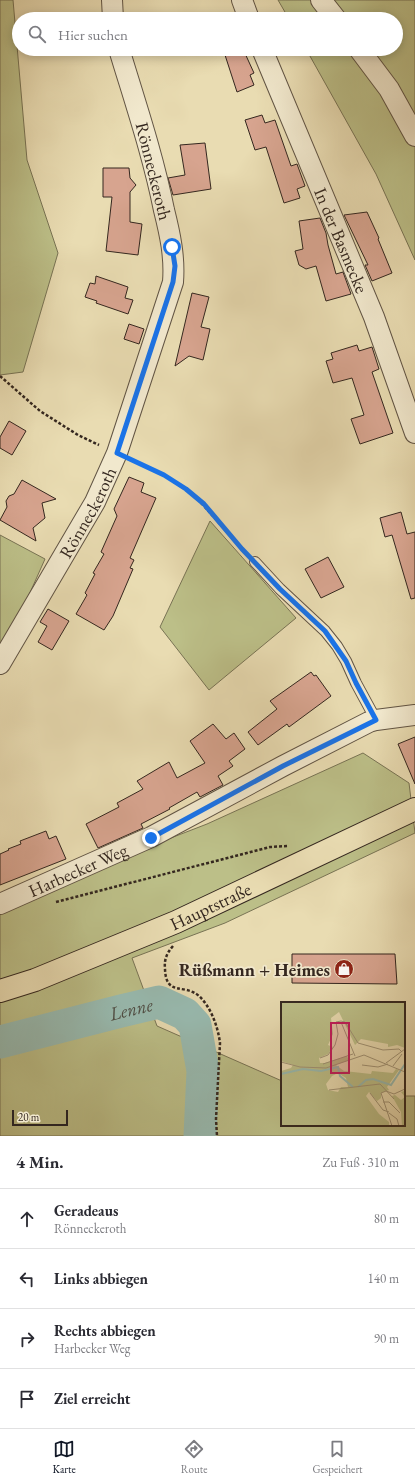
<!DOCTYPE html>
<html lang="de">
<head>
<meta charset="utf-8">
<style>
	body { margin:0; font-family:"EB Garamond",serif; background:#f2f2f3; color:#2b2b33 }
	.scale { position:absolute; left:12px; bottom:10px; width:56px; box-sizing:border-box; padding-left:4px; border:2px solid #34271f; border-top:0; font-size:11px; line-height:14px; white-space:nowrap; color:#34271f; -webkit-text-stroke:3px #f1e8cd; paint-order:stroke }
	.stop { position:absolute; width:12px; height:12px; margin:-9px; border:3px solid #1a73e8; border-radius:50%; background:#fff }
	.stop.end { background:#1a73e8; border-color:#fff; box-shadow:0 1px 4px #0008 }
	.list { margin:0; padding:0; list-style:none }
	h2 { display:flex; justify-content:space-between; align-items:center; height:52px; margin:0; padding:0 16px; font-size:17px }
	h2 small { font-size:13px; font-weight:400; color:#7c7c81 }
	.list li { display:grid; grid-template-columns:26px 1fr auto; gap:12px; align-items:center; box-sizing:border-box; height:60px; padding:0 16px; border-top:1px solid #e1e1e2 }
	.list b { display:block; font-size:15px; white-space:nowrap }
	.list p { margin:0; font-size:13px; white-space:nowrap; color:#7c7c81 }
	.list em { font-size:13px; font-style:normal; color:#7c7c81 }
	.icon { flex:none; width:22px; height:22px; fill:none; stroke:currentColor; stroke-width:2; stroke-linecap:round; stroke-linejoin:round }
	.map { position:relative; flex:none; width:415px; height:1136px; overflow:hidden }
	.search { position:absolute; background:#fff; box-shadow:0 2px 10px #0003; left:12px; right:12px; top:12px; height:44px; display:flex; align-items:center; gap:10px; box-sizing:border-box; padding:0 14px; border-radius:22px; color:#7c7c81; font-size:15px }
	.sheet { height:292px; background:#fff }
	nav { display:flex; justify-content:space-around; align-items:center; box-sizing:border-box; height:56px; border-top:1px solid #e1e1e2; background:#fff; font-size:11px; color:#7c7c81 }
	nav a { display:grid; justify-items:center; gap:2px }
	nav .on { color:#111827 }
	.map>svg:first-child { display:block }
</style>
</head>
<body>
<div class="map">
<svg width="415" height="1136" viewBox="0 0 415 1136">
	<rect width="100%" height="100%" fill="#e9dcb2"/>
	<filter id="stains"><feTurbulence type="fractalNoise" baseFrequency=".005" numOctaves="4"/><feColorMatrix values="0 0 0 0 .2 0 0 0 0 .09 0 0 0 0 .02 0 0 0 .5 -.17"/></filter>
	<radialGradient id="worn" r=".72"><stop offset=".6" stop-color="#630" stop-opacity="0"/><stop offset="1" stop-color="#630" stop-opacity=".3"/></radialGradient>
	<g fill="#bcbf88" stroke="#787354">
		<polygon points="0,0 13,0 27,160 58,253 23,372 0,375"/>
		<polygon points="278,0 415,0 415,260 376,174 306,49 396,49 396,19 289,19"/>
		<polygon points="210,521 296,618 209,690 160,627"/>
		<polygon points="0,535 45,559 12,633 0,651"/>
		<polygon points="363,753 409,783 415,833 225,923 132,958 157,1026 282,1081 282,1125 404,1125 404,1096 415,1096 415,1136 0,1136 0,904 207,824"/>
	</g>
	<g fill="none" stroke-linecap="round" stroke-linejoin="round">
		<path stroke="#98bbb1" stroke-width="33" id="s1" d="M 0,1042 L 121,1011 L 159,1002 L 185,1014 L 195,1025 L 203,1071 L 200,1136"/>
	</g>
	<g fill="#d7a48f" stroke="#34271f">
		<polygon points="239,49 243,49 254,73 250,75 254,85 237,92 225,55"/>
		<polygon points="262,115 265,123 275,120 291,166 297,164 305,186 297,189 300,198 284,203 266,147 255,150 245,120"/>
		<polygon points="205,143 211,189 173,195 168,178 185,175 180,145"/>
		<polygon points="103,168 129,168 130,178 136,185 130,192 130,222 142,224 138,255 106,251 112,197 103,197"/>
		<polygon points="367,212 379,238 378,239 392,273 372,281 365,265 368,265 344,215"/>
		<polygon points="320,218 326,233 328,245 336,274 343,272 351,294 326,301 316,266 306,269 299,265 295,251 303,249 299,221"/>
		<polygon points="96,276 128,287 125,298 133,300 128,314 96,303 97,301 85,297 90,283 95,284"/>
		<polygon points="192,293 209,297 201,327 210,329 203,360 189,356 175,366"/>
		<polygon points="129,324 144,329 139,344 124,339"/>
		<polygon points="357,345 359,351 372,347 379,369 372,372 393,433 360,444 351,419 364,415 352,378 333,383 326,361 333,359 331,353"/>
		<polygon points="9,421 26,431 12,455 0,448 0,437"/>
		<polygon points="129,477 144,483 141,492 156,498 130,558 134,560 130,568 133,569 113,616 104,630 76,614 87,595 85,593 95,574 93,573 104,554 101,552 117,516 114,509"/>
		<polygon points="22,480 56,499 42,503 45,518 33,528 36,541 0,520 7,507 6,501 9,496 14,494"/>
		<polygon points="401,512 407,534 415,532 415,598 411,599 392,535 385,537 380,518"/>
		<polygon points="328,557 344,587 321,598 305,569"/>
		<polygon points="48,609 69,621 52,650 38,642 47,626 40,622"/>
		<polygon points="311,672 314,676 316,675 331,696 289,727 287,724 258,745 248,732 277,709 270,701"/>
		<polygon points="213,724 226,739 234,733 245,749 229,761 233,766 218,776 223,785 200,797 197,792 169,808 170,809 141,824 143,828 98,848 86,824 119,807 117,803 143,789 137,781 169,762 177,778 205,763 190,741"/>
		<polygon points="415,737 415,784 398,744"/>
		<polygon points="46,831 49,839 56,836 66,859 0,885 0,854 9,850 8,849 21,844 20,841"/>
		<polygon points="292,954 395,954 397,984 292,983"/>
	</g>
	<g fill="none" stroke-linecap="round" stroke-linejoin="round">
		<defs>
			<polyline id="lane" points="255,562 280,589 325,631 337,646 346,661 356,683 376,720"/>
			<g id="street">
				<polyline points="112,0 113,19"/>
				<polyline points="242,0 249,19"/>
				<polyline points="321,0 336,19"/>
				<path id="s2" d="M 262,49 L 374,317 L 415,433"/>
				<polyline points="359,49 389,89 415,136"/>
				<path id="s3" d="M 0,664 L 95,502 L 117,453 L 173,282 C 175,257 170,234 164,210 C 153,155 135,102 119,49"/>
				<path id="s4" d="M 0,904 L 151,837 L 283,766 L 369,722 L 376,720 L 415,715"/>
			</g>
			<g id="primary">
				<path id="s5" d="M 0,991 L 35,980 L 176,922 L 415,809"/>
			</g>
		</defs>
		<use href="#lane" stroke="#615444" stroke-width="12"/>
		<use href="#street" stroke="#615444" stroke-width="22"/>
		<use href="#primary" stroke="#34271f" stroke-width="24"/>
		<g stroke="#34271f" stroke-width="2.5" stroke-dasharray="3 2" stroke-linecap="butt">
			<polyline points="0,376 40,411 78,435 99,445"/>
			<polyline points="134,461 164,475 195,496 246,553"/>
			<polyline points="56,902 270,847 288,846"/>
			<path d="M 173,946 C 167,953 164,959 165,969 C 166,997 184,983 199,996 C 211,1007 218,1027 220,1043 L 216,1119 L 217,1136"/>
		</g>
		<use href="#lane" stroke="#f1e8cd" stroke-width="10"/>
		<use href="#street" stroke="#f1e8cd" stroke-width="20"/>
		<use href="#primary" stroke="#e9dcb2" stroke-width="22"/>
	</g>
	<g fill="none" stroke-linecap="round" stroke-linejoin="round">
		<polyline stroke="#1a73e8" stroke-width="5" points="151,838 283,766 376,720 356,683 346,661 325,631 280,589 242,549 204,504 186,489 164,475 117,453 173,282 175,266 172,247"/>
	</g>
	<defs>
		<symbol id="shop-disc" viewBox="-11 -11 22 22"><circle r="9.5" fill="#8f2418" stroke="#f1e8cd"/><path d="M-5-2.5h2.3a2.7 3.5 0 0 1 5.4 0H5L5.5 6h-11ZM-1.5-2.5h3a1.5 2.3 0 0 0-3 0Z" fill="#fff"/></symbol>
	</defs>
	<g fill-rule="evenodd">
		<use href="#shop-disc" x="333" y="958" width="22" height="22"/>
	</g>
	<g text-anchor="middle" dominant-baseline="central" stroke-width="3.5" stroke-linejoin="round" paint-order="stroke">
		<g font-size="18" fill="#34271f" stroke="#f1e8cd">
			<text transform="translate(154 171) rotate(76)">Rönneckeroth</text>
			<text stroke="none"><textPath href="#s2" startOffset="207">In der Basmecke</textPath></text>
			<text stroke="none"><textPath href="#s3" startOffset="175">Rönneckeroth</textPath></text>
			<text stroke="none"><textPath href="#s4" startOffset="85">Harbecker Weg</textPath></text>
			<text stroke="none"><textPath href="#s5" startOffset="227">Hauptstraße</textPath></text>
		</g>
		<g font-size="18" font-weight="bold" fill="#34271f" stroke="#f1e8cd" text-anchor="end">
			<text x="330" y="969">Rüßmann + Heimes</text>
		</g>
		<g font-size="19" font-style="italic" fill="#4d4c44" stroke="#f1e8cd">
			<text stroke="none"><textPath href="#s1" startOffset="135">Lenne</textPath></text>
		</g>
	</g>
	<g transform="translate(281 1002)">
		<rect width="124" height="124" fill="#e9dcb2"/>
		<path d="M 0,0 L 124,0 L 124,46 L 116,43 L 107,45 L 107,42 L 80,37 L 74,43 L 58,10 L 50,16 L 52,32 L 47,43 L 52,45 L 47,52 L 38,56 L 39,61 L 44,61 L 66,54 L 68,58 L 55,63 L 63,69 L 90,72 L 91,69 L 112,71 L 115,67 L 118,68 L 106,85 L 108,88 L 100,91 L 100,96 L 96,99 L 88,90 L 85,94 L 98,112 L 108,120 L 108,124 L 0,124 L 0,69 L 10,66 L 12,63 L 0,59 ZM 57,71 L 65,76 L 67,85 L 60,85 L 57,90 L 47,88 L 45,82 L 51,74 ZM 123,89 L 124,90 L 124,124 L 121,124 L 120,110 L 111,94 L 114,93 L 120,98 L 124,95 L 120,90 Z" fill="#bcbf88" fill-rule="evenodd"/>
		<path fill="none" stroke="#98bbb1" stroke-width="2" d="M 0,72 L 22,67 L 40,69 L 57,65 L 59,74 L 72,85M 77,85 L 85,78 L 92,77 L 110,83 L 124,62"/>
		<path fill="none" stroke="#a19477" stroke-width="1" d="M 60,19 L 64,20 L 77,41 L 102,48 L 118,47 L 121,50M 60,20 L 74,54M 39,56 L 47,53 L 54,43 L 57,32 L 55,20 L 60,19M 0,60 L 19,65 L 45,66 L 83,53 L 124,70M 105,61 L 124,47M 42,62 L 72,52M 81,63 L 97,65 L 107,62M 112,64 L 121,52M 48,88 L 99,82 L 113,97M 89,91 L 102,108 L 108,110M 102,100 L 108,100 L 119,111M 108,111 L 116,117 L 118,124M 111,124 L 100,91 L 105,89 L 113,92 L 124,87"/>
		<path fill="#c2185b" fill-opacity="0.15" stroke="#c2185b" stroke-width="2" d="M 50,21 L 68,21 L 68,71 L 50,71 Z"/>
		<rect width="124" height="124" fill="none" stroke="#34271f" stroke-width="2"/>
	</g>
	<rect width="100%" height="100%" filter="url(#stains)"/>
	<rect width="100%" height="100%" fill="url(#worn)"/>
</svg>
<div class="scale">20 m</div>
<div class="stop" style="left:172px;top:247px"></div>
<div class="stop end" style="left:151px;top:838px"></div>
<div class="search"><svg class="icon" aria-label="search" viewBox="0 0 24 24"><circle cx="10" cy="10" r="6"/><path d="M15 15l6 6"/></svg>Hier suchen</div>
</div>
<section class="sheet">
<h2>4 Min.<small>Zu Fuß · 310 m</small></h2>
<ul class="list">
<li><svg class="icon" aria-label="ahead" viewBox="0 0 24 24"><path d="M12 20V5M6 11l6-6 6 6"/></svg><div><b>Geradeaus</b><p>Rönneckeroth</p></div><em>80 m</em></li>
<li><svg class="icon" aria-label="left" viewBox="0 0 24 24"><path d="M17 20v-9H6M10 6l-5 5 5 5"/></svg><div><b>Links abbiegen</b></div><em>140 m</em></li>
<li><svg class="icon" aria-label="right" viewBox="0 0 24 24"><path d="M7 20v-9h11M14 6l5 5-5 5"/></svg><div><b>Rechts abbiegen</b><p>Harbecker Weg</p></div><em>90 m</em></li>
<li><svg class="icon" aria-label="arrive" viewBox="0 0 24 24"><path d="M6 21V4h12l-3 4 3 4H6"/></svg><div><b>Ziel erreicht</b></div></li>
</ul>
</section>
<nav>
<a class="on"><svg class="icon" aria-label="map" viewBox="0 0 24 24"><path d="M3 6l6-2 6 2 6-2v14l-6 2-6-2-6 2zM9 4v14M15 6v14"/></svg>Karte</a>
<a><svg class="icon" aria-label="directions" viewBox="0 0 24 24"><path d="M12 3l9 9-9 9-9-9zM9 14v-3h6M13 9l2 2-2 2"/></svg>Route</a>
<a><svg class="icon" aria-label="saved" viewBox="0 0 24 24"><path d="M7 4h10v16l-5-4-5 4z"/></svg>Gespeichert</a>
</nav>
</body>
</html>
